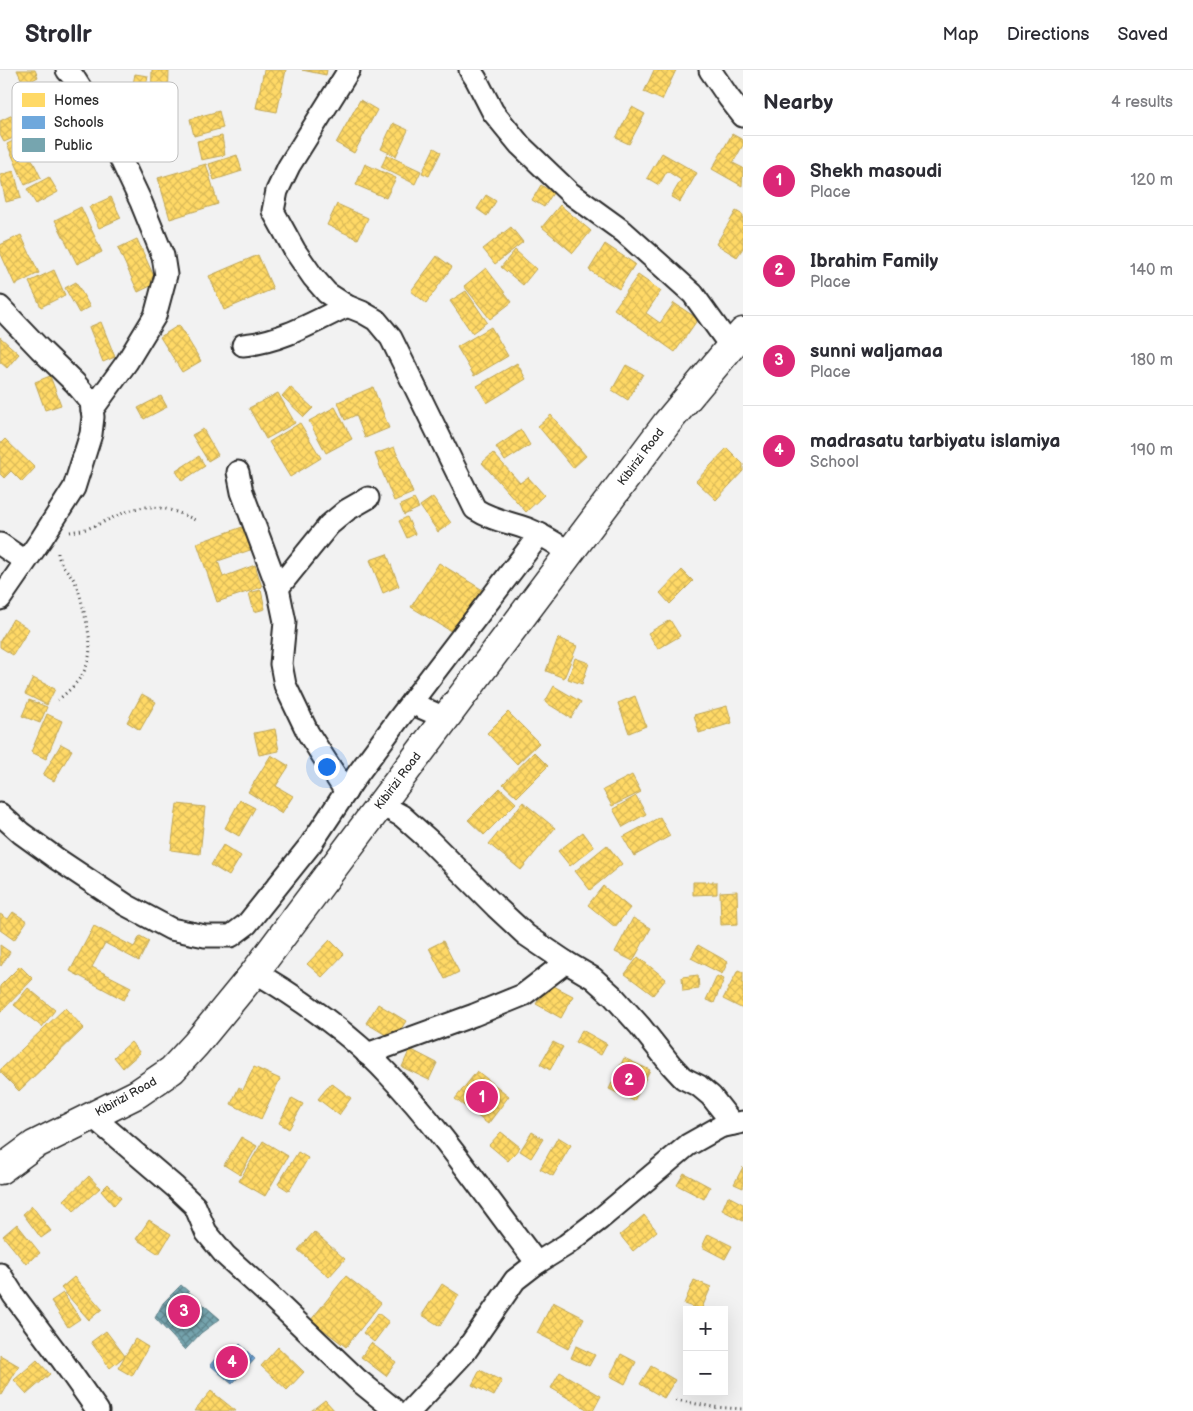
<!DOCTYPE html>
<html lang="en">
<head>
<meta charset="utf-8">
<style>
	body { margin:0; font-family:"Balsamiq Sans",sans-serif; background:#f7f7f7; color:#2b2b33 }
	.controls { position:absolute; right:15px; bottom:15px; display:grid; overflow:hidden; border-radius:0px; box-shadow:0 5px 20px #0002 }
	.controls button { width:45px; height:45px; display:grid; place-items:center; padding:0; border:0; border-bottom:1px solid #e1e1e2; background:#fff; color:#2b2b33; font:25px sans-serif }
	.you { position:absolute; left:326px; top:696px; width:18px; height:18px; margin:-12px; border:4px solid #fff; border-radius:50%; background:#1a73e8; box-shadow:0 0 0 8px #1a73e833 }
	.badge { display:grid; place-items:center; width:32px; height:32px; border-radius:50%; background:#db2777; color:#fff; font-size:16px; font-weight:700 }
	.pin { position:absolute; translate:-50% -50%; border:2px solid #fff; box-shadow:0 1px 5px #0006 }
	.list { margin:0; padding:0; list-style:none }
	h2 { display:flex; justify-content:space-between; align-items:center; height:65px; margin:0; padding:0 20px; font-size:21px }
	h2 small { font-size:16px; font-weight:400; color:#7c7c81 }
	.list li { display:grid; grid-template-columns:32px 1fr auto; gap:15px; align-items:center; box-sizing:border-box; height:90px; padding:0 20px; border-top:1px solid #e1e1e2 }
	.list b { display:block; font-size:19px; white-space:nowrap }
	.list p { margin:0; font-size:16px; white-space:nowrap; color:#7c7c81 }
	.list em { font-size:16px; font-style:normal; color:#7c7c81 }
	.map { position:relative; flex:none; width:743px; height:1341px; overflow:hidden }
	header { display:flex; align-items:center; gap:30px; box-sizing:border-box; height:70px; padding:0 25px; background:#fff; border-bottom:1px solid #e1e1e2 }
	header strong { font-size:24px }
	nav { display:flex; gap:28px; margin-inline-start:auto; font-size:18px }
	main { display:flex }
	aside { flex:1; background:#fff }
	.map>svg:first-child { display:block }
</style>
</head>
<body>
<header>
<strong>Strollr</strong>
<nav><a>Map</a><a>Directions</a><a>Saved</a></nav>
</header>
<main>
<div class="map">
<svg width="743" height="1341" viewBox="0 0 743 1341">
	<defs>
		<pattern id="homes-cross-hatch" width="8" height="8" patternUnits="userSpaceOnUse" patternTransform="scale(1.25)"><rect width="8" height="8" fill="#ffd966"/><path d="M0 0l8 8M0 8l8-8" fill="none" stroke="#dbba59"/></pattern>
		<pattern id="schools-cross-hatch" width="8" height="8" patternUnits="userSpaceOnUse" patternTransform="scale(1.25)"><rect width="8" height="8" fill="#6fa8dc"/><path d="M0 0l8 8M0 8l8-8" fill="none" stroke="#5b89b3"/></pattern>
		<pattern id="public-cross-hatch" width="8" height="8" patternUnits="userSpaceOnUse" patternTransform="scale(1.25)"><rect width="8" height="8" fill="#76a5af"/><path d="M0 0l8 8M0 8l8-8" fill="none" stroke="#61878f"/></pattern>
	</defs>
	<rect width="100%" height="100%" fill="#f2f2f2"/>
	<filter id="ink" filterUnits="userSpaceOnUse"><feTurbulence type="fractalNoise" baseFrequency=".02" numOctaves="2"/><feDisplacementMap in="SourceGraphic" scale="10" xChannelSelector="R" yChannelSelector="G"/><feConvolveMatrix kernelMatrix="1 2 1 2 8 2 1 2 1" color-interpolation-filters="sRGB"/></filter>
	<g filter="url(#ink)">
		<g fill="url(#homes-cross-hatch)" stroke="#bfa554">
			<polygon points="17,0 35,0 38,7 24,15"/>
			<polygon points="152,0 169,0 168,39 151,39"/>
			<polygon points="264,0 286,0 277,42 256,38"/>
			<polygon points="302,0 327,0 326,5"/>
			<polygon points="654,0 676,0 662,30 644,22"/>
			<polygon points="135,4 148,6 142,37 129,34"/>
			<polygon points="360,30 377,40 354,83 336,73"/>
			<polygon points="632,37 645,44 629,74 616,68"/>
			<polygon points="27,38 36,58 4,72 0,65 0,51"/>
			<polygon points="219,41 223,58 194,66 190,49"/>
			<polygon points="393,53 408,60 396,86 381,79"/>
			<polygon points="39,58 48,76 30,85 41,108 25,115 7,74"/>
			<polygon points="732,64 743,70 743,75 733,93 743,98 742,116 712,99"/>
			<polygon points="222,66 225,85 201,90 197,71"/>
			<polygon points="434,78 441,82 429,106 422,103"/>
			<polygon points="662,83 697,103 680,132 671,127 681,110 667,101 659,115 647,108"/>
			<polygon points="237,85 242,101 214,110 209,94"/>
			<polygon points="387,85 421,101 415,114 381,97"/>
			<polygon points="206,94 218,134 170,149 158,108"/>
			<polygon points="365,94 396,108 386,128 356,115"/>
			<polygon points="14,101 21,128 6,132 0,105"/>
			<polygon points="49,107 58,122 36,134 27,119"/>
			<polygon points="541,115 553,123 544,137 532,130"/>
			<polygon points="486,125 496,131 487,146 477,139"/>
			<polygon points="111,127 121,148 99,158 89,137"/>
			<polygon points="337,134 368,148 358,169 327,155"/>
			<polygon points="560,135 591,161 573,183 542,157"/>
			<polygon points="81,137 102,182 77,194 55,150"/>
			<polygon points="736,141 743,145 743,178 737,187 716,174"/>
			<polygon points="511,157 523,172 495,194 483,179"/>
			<polygon points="21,165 39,203 15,215 0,182 0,175"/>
			<polygon points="137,169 157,213 138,222 118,178"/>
			<polygon points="605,174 635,194 619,219 589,200"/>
			<polygon points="515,180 536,199 523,215 501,197"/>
			<polygon points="258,185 273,219 224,240 209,206"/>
			<polygon points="437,186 452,197 426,233 411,221"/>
			<polygon points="486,198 512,232 490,249 464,216"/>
			<polygon points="54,200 65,225 41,237 29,212"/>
			<polygon points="638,205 661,221 646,243 660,253 674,233 698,249 675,282 614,239"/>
			<polygon points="76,212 90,237 79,243 65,218"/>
			<polygon points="466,221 487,252 472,263 450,231"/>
			<polygon points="101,252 115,287 103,292 89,257"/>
			<polygon points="179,255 201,291 182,302 160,267"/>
			<polygon points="491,257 508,286 474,306 457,277"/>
			<polygon points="0,267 19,284 7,298 0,292"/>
			<polygon points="517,293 526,309 487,333 477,316"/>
			<polygon points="626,295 643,304 628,330 612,320"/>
			<polygon points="50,306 61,335 45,340 35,312"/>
			<polygon points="290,317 313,338 304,347 282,326"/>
			<polygon points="373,317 389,358 365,368 356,345 345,350 338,332"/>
			<polygon points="278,323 295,353 266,369 249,338"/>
			<polygon points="161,326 167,337 144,349 138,338"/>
			<polygon points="335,337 352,369 326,383 309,351"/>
			<polygon points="551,345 586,386 573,398 538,356"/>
			<polygon points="300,353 321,388 290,407 269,372"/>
			<polygon points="203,359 218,385 208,391 192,365"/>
			<polygon points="521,360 530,375 505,391 496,377"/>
			<polygon points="5,369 35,398 22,412 11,401 4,408 0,404 0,374"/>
			<polygon points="394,377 413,423 394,431 375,384"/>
			<polygon points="727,378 743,394 743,401 716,430 696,411"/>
			<polygon points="493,383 520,413 528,407 544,425 526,442 482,393"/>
			<polygon points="199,386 205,396 182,411 176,401"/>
			<polygon points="433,427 451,453 438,462 420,436"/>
			<polygon points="414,429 419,438 404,445 400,435"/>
			<polygon points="407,447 415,464 407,468 399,451"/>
			<polygon points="248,455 256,478 218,491 223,507 255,495 262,517 217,532 197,473"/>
			<polygon points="387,484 399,516 383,523 370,490"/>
			<polygon points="439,493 486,522 459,566 411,537"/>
			<polygon points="682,500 693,511 670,534 660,523"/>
			<polygon points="261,520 265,539 254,542 249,523"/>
			<polygon points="13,549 29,559 13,585 0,577 0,571"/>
			<polygon points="670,550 680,566 658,579 648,563"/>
			<polygon points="558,568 577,576 564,608 546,601"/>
			<polygon points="575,588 589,593 582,614 568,609"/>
			<polygon points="33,608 55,619 47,635 25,624"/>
			<polygon points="554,616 581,632 571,648 545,632"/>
			<polygon points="142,624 156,632 140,660 127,652"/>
			<polygon points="635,626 646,656 629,663 618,633"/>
			<polygon points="29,630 47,637 40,653 22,646"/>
			<polygon points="727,636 732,653 699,663 694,645"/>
			<polygon points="508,642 539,673 517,694 487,663"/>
			<polygon points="47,644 62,651 46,689 31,682"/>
			<polygon points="275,659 279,681 259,685 254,663"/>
			<polygon points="61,674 72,680 54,711 43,705"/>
			<polygon points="534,682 548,696 517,727 503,714"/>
			<polygon points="271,685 289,696 276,716 293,726 282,743 248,722"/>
			<polygon points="632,705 641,722 612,736 603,720"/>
			<polygon points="500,718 516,733 484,765 468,750"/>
			<polygon points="636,726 646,744 623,757 613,739"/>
			<polygon points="240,730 255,738 239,766 225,758"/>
			<polygon points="523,732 555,758 521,800 489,774"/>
			<polygon points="177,734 205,737 200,784 171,780"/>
			<polygon points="660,747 670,766 634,786 623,767"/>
			<polygon points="583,762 594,777 570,796 558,781"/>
			<polygon points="223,775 241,786 229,806 211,795"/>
			<polygon points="607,775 622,794 590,820 575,801"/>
			<polygon points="693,812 717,812 717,824 693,825"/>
			<polygon points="603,816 630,838 615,857 588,835"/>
			<polygon points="737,821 738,854 721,855 720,822"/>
			<polygon points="13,842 27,851 14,870 0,860 0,844 8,849"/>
			<polygon points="633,848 651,858 633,891 615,882"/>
			<polygon points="94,856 134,877 140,866 149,871 139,891 105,873 92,897 131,917 124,930 70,901"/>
			<polygon points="330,870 344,884 322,907 307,894"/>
			<polygon points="443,871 459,902 445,909 429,878"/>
			<polygon points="0,875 10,882 1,896 0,895"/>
			<polygon points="698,875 728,892 722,904 691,888"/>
			<polygon points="638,887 666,909 653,925 625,904"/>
			<polygon points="20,896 33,909 0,943 0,916"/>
			<polygon points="738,900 743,902 743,939 723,929"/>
			<polygon points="698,905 699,919 683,921 682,907"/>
			<polygon points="717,906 724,909 714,933 706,930"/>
			<polygon points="548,913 573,926 561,948 536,934"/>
			<polygon points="28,918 55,940 42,957 14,935"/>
			<polygon points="378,934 406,951 394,970 366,953"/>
			<polygon points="65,938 84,958 19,1021 0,1002 0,1000"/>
			<polygon points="582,960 607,974 601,985 575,972"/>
			<polygon points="131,972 140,983 123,998 114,987"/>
			<polygon points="553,972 563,977 550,1000 540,994"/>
			<polygon points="410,979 437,993 429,1010 402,997"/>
			<polygon points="624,988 650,1000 634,1031 609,1019"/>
			<polygon points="254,997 280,1009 261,1049 231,1034 239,1017 243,1020"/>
			<polygon points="477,1001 509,1026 488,1054 455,1029"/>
			<polygon points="331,1013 351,1028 339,1045 318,1029"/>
			<polygon points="292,1028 303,1034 289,1059 279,1053"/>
			<polygon points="501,1062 520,1077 508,1091 489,1075"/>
			<polygon points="532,1062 543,1069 531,1088 520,1081"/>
			<polygon points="241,1067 257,1076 240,1105 224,1095"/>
			<polygon points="558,1067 571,1075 553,1106 540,1099"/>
			<polygon points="263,1071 288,1086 265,1126 239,1111"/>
			<polygon points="298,1082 308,1088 289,1121 278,1114"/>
			<polygon points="743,1097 743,1118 734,1114"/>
			<polygon points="684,1103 710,1117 704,1129 677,1115"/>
			<polygon points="89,1106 100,1118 74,1141 64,1130"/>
			<polygon points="108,1114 121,1128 114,1136 101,1121"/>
			<polygon points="728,1126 743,1134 743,1151 722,1140"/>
			<polygon points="32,1136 51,1161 41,1168 23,1144"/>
			<polygon points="644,1145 657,1161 633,1181 620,1165"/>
			<polygon points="149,1150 171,1164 159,1184 136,1169"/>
			<polygon points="17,1154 40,1183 26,1194 3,1166"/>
			<polygon points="314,1162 345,1189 329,1207 298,1180"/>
			<polygon points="708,1164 732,1176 725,1189 702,1177"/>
			<polygon points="346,1206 381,1233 346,1277 311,1250"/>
			<polygon points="74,1207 102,1239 89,1250 61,1218"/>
			<polygon points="694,1210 711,1217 701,1240 684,1234"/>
			<polygon points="442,1214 459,1225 440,1256 422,1245"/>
			<polygon points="63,1223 80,1249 68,1257 51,1231"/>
			<polygon points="553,1232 584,1248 568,1279 537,1263"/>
			<polygon points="378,1243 389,1252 374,1272 363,1263"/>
			<polygon points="106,1261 125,1286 110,1298 91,1272"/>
			<polygon points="135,1269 148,1277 132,1306 118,1298"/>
			<polygon points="371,1273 396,1292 386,1306 361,1287"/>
			<polygon points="240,1274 255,1289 232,1314 216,1300"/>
			<polygon points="576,1276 595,1285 589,1296 571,1288"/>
			<polygon points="278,1277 304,1302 287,1320 261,1296"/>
			<polygon points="621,1284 636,1292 625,1314 610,1306"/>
			<polygon points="0,1285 19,1296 2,1325 0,1324"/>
			<polygon points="37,1290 50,1304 27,1324 14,1310"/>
			<polygon points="651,1296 675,1310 664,1328 640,1314"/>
			<polygon points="480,1300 502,1311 494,1326 472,1315"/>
			<polygon points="560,1302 601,1326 593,1341 590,1341 551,1318"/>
			<polygon points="211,1321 236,1341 194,1341"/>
			<polygon points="325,1330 335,1341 311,1341"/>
		</g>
		<polygon fill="url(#schools-cross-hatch)" stroke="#5b82a7" points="240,1274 255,1289 232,1314 210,1295 219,1284 226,1289"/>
		<polygon fill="url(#public-cross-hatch)" stroke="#608087" points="181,1215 220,1249 201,1263 185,1280 155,1248 163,1233"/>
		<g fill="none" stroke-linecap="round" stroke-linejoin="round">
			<defs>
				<g id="street">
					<polyline points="67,0 74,8 107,60 141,132 163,186 166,205 155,246 127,292 92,340"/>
					<path d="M 349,0 L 289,96 L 277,121 L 273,141 L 295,181 L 313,207 L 327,223 L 347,236 L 362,242 L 376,250 L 391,268 L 475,439 C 492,450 509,452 528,459 C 543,465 556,474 570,482"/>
					<polyline points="470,0 476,9 493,42 520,75 570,123 624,162 693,224 731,277"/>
					<polyline points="710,0 729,28 743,46"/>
					<polyline points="0,237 40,279 75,313 91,332 93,347 91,364 74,418 42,468 0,529"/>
					<path d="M 243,275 C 280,272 314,252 347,236"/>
					<polyline points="238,402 242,422 278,518 285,552 281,594 285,615 308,663 346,722"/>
					<polyline points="0,474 25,491"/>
					<polyline points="278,518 329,455 347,440 368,428"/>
					<polyline points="411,633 445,648"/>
					<polyline points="380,734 402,746 430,771 496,837 526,865 566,892"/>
					<polyline points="0,744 21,763 57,789 126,835 171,859 205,866 231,866 247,854 311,774 357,705 397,651 540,464"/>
					<path d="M 255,902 C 304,931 350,963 389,1005 C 444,1063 488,1130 537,1193"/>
					<polyline points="367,984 474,945 523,925 566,892 593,908 613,926 640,956 671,995 683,1008 699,1016 711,1026 733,1054"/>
					<polyline points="92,1046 175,1117 195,1136 206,1162 225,1185 270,1226 358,1310 396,1341"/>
					<polyline points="0,1204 14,1226 62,1290 98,1341"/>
					<polyline points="410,1341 465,1282 515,1210 537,1193 566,1175 600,1149 688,1075 720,1057 743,1052"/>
				</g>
				<polyline id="secondary" points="0,1100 34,1075 137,1024 172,1000 196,974 255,902 667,353 743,262"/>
			</defs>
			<use href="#street" stroke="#2b2b2b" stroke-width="25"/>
			<use href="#secondary" stroke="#2b2b2b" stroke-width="31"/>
			<g stroke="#2b2b2b" stroke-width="3" stroke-dasharray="1 4" stroke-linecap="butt">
				<path d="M 70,462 C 76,461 83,460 89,458 C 106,452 121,442 139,438 C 157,434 179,442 195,450"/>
				<path d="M 58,483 C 59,496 70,501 75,512 C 80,523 82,534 85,546 C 95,586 91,603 58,630"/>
				<polyline points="676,1330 713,1337 743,1339"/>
			</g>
			<use href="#street" stroke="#fff" stroke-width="21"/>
			<use href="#secondary" stroke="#fff" stroke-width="28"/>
		</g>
	</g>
	<g text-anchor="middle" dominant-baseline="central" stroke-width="5" stroke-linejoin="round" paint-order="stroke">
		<g font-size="12" fill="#2b2b2b" stroke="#fff">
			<text transform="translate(641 387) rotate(-53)">Kibirizi Road</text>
			<text transform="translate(398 711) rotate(-53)">Kibirizi Road</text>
			<text transform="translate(126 1027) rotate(-29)">Kibirizi Road</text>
		</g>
	</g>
	<rect x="12" y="12" width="166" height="80" rx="8" fill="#fff" stroke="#bfbfbf" stroke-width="1"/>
	<rect x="22" y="23" width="23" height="14" fill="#ffd966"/>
	<rect x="22" y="46" width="23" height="13" fill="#6fa8dc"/>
	<rect x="22" y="68" width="23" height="14" fill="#76a5af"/>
	<g font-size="14" fill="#2b2b2b">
		<text x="54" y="35">Homes</text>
		<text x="54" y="57">Schools</text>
		<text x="54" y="80">Public</text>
	</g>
</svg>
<div class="controls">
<button>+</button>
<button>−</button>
</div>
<div class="you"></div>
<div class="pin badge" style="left:482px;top:1027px">1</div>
<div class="pin badge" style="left:629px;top:1010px">2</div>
<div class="pin badge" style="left:184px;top:1241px">3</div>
<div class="pin badge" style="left:232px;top:1292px">4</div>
</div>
<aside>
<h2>Nearby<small>4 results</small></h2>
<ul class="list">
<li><span class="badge">1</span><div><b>Shekh masoudi</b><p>Place</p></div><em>120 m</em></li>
<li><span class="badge">2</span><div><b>Ibrahim Family</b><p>Place</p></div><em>140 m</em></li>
<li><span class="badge">3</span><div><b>sunni waljamaa</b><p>Place</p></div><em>180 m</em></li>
<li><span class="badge">4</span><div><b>madrasatu tarbiyatu islamiya</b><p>School</p></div><em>190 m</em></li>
</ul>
</aside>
</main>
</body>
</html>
